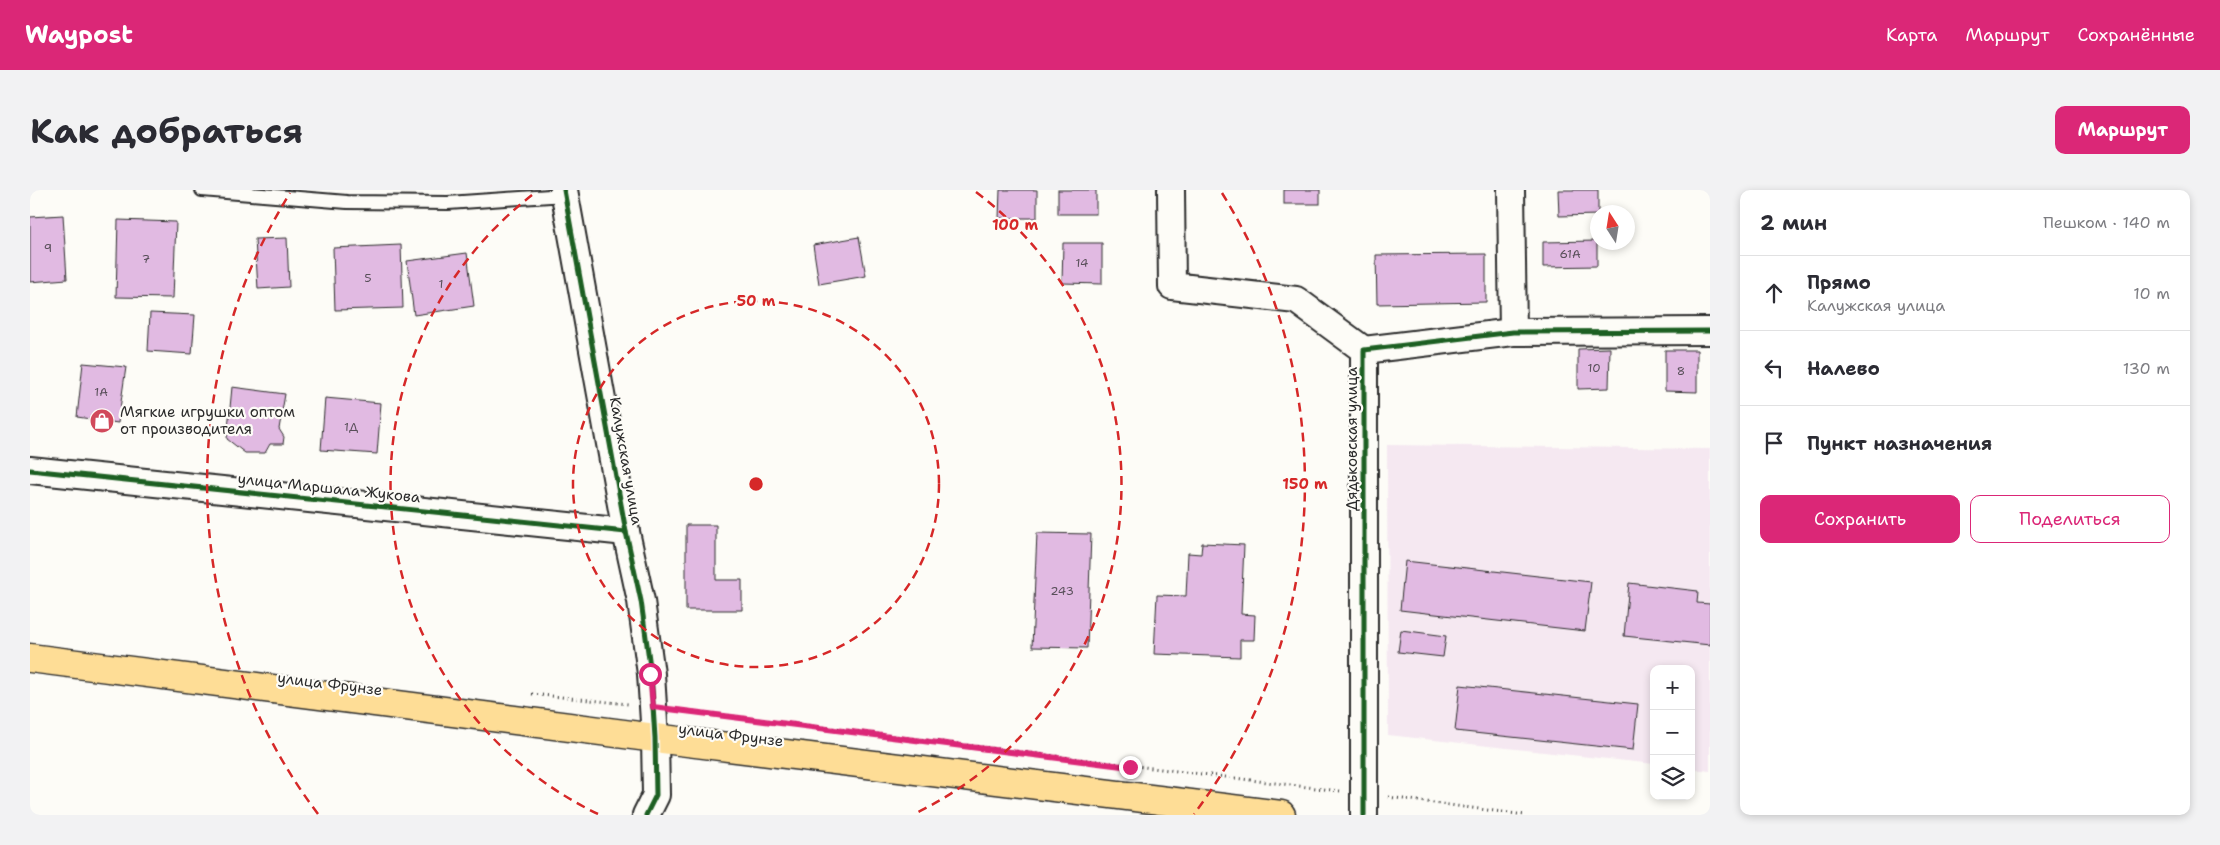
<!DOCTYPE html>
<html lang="ru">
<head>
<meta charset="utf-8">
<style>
	body { margin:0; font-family:"Shantell Sans",sans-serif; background:#f2f2f3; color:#2b2b33 }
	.controls { position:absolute; right:15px; bottom:15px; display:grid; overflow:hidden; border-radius:10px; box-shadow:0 2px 8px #0003 }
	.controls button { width:45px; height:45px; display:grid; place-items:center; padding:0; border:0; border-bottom:1px solid #e1e1e2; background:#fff; color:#2b2b33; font:25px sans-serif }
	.compass { position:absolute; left:1560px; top:15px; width:45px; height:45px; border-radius:50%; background:#fff; box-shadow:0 2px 8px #0003; rotate:348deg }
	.stop { position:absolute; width:15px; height:15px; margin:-11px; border:4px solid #db2777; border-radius:50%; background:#fff }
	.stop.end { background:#db2777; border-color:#fff; box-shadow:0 1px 5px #0008 }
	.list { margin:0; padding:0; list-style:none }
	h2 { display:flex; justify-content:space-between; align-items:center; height:65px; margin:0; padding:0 20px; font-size:21px }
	h2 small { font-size:16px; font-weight:400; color:#7c7c81 }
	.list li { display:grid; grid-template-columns:32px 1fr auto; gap:15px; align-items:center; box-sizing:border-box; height:75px; padding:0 20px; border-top:1px solid #e1e1e2 }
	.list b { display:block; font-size:19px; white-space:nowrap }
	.list p { margin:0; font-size:16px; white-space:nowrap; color:#7c7c81 }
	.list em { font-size:16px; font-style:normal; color:#7c7c81 }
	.actions { display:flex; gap:10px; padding:15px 20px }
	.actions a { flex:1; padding:11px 0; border:1px solid #db2777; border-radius:10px; text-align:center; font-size:18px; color:#db2777 }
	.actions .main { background:#db2777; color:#fff }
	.icon { flex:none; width:28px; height:28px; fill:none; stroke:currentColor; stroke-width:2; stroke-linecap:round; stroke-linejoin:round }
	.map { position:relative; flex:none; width:1680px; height:625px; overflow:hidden; border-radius:10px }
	header { display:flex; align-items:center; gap:30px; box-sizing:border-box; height:70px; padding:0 25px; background:#db2777; color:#fff }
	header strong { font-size:24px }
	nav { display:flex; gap:28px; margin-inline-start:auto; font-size:18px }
	.intro { display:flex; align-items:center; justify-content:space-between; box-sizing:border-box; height:120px; padding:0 30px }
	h1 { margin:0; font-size:35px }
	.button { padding:12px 22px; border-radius:10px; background:#db2777; color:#fff; font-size:18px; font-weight:700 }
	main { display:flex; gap:30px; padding:0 30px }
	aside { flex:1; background:#fff; border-radius:10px; box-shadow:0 2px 8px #0003 }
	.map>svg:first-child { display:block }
</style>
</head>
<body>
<header>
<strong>Waypost</strong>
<nav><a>Карта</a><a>Маршрут</a><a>Сохранённые</a></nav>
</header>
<div class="intro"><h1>Как добраться</h1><a class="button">Маршрут</a></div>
<main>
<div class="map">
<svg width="1680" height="625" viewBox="0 0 1680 625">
	<rect width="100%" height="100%" fill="#fdfcf7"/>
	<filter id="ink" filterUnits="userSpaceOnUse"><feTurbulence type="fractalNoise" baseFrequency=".02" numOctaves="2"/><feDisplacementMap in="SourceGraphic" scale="10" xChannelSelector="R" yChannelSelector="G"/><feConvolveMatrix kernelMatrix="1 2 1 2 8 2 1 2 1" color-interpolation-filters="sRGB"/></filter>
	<g filter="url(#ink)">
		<polygon fill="#f5e8f1" points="1357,255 1680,259 1680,581 1661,579 1661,479 1624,479 1624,574 1358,545"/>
		<g fill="#e1bae2" stroke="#2b2b2b">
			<polygon points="970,0 1007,0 1007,28 969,28"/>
			<rect x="1028" y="0" width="38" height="24"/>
			<rect x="1254" y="0" width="36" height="14"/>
			<polygon points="1528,0 1568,0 1568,25 1529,26"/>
			<polygon points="33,25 37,89 0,92 0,27"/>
			<polygon points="88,30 146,32 143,108 86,107"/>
			<polygon points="829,47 836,86 789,94 783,55"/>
			<polygon points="257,48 259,97 228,99 225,49"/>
			<polygon points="1567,51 1567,76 1513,77 1513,52"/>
			<polygon points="1033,53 1072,53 1072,94 1032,93"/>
			<polygon points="371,55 373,118 305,120 303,58"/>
			<polygon points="437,63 444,116 384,125 377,71"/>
			<polygon points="1456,64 1456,112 1347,114 1346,65"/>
			<polygon points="120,123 165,125 162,164 118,161"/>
			<polygon points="1580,158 1579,198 1548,199 1548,159"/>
			<polygon points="1635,160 1667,160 1667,202 1635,201"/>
			<polygon points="53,173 96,177 88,233 47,227"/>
			<polygon points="202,197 255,204 249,239 254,247 253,254 240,254 235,263 215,263 197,249"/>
			<polygon points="295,208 351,213 347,264 291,260"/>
			<polygon points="656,335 686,335 686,390 712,390 712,420 656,420"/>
			<polygon points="1007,343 1061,344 1057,458 1002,457"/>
			<polygon points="1172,353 1214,355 1211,424 1225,425 1224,450 1210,450 1210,467 1124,464 1127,405 1156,406 1158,363 1171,364"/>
			<polygon points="1375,371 1561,392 1555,441 1370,420"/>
			<polygon points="1599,393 1668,401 1667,413 1680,414 1680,455 1594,446"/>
			<polygon points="1371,440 1416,446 1413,467 1368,462"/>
			<polygon points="1430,495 1608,514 1603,560 1425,541"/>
		</g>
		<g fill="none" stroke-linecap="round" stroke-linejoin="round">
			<defs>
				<polyline id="lane" points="172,0 317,12 418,13 535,5"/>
				<g id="street">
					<polyline points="534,0 596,342 611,411 621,484 625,548 626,605 616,625"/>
					<polyline points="1141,0 1142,96 1266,110 1334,160"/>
					<polyline points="1481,0 1483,142"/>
					<polyline points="0,280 596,342"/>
					<polyline points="1334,625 1334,160 1483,142 1680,141"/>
				</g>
				<polyline id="primary" points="0,468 641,550 1251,625"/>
			</defs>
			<use href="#lane" stroke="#2b2b2b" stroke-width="16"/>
			<use href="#street" stroke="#2b2b2b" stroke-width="30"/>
			<use href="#primary" stroke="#2b2b2b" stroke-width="31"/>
			<g stroke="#2b2b2b" stroke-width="3" stroke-dasharray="1 4" stroke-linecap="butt">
				<polyline points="502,504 598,514"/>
				<polyline points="649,520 1310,601"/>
				<polyline points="1358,607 1495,625"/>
			</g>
			<use href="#lane" stroke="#fdfcf7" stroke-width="12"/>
			<use href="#street" stroke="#fdfcf7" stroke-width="26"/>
			<use href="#primary" stroke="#fedd96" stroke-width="28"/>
			<defs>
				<g id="cycleway">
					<polyline points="534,0 596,342 611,411 621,484 625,548 626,605 616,625"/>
					<polyline points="0,280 596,342"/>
					<polyline points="1334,625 1334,160 1483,142 1680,141"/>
				</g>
			</defs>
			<use href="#cycleway" stroke="#fdfcf7" stroke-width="8"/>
			<use href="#cycleway" stroke="#1b5e20" stroke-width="5"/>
		</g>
	</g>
	<g fill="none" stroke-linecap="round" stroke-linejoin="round" filter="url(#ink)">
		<polyline stroke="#db2777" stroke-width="6" points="620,484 623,517 1100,577"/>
	</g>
	<g fill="none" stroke="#d62828" stroke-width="2.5" stroke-dasharray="9 6">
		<circle cx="726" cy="294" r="183"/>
		<path d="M568 624A366 366 0 0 1 506 2M946 2A366 366 0 0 1 884 624"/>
		<path d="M288 624A549 549 0 0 1 260 3M1192 3A549 549 0 0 1 1164 624"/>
	</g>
	<defs>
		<symbol id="shop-disc" viewBox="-11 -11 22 22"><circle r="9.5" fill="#d1495b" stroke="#fdfcf7"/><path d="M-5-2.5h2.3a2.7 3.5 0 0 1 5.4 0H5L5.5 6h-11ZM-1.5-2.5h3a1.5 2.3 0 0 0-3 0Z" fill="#fff"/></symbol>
	</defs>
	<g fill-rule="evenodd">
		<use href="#shop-disc" x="58" y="217" width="28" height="28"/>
	</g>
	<g text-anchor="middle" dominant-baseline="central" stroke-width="4.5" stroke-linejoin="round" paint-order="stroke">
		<g font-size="12" fill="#584f59">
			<text x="18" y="58">9</text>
			<text x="1540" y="64">61А</text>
			<text x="116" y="69">7</text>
			<text x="1052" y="73">14</text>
			<text x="338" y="88">5</text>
			<text x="411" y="94">1</text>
			<text x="1564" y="178">10</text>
			<text x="1651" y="181">8</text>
			<text x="71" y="202">1А</text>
			<text x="321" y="237">1Д</text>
			<text x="1032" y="401">243</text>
		</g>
		<g font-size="15" fill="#2b2b2b" stroke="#fdfcf7" text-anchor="start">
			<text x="90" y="222">Мягкие игрушки оптом<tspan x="90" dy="17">от производителя</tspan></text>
		</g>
		<g font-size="15" fill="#2b2b2b" stroke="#fdfcf7">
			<text transform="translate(1322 249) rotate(-90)">Дядьковская улица</text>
			<text transform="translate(596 271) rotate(80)">Калужская улица</text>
			<text transform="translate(299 298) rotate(6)">улица Маршала Жукова</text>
			<text transform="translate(300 494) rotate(7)">улица Фрунзе</text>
			<text transform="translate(701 545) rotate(7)">улица Фрунзе</text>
		</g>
	</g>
	<circle cx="726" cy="294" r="8" fill="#d62828" stroke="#fdfcf7" stroke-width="2.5"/>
	<g font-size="15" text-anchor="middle" font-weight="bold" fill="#d62828" stroke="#fdfcf7" stroke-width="4.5" stroke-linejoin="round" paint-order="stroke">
		<text x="985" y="40">100 m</text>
		<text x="726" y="116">50 m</text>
		<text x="1275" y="299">150 m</text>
	</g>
</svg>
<div class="controls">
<button>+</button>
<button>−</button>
<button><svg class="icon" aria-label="layers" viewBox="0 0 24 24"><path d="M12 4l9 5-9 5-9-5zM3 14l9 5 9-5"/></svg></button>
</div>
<svg class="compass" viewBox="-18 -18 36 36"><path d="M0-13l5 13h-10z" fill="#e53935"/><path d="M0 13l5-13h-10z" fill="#7c7c81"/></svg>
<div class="stop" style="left:620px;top:484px"></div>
<div class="stop end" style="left:1100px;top:577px"></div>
</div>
<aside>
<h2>2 мин<small>Пешком · 140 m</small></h2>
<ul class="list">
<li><svg class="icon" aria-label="ahead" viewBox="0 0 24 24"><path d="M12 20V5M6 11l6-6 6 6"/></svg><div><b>Прямо</b><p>Калужская улица</p></div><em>10 m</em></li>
<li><svg class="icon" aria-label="left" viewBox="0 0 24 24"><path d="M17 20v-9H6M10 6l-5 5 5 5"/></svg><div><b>Налево</b></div><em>130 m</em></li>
<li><svg class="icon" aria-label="arrive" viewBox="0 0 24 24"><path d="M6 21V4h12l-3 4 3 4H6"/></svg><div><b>Пункт назначения</b></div></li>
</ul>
<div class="actions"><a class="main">Сохранить</a><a>Поделиться</a></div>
</aside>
</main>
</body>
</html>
